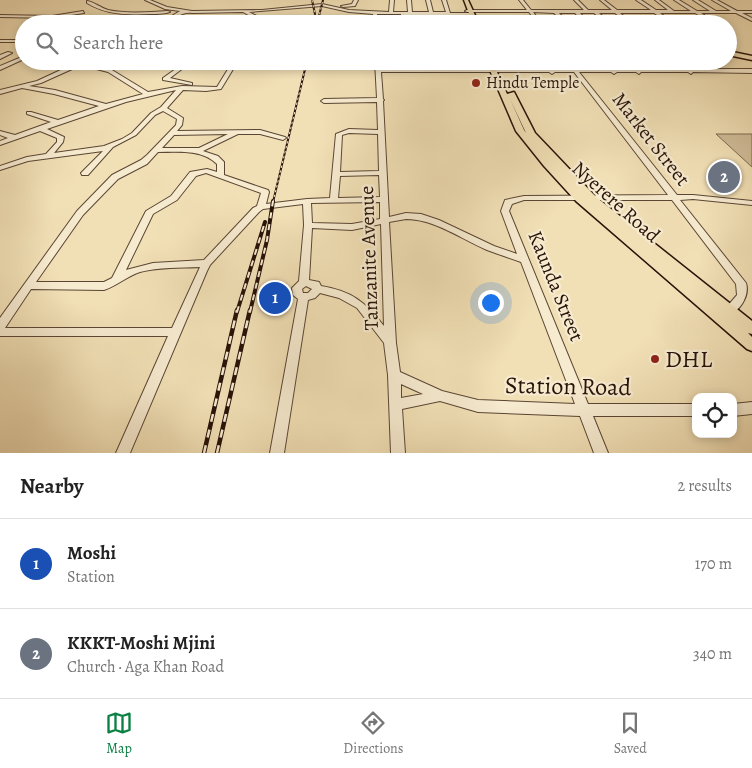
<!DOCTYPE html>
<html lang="en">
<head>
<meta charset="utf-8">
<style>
	body { margin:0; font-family:Alegreya,serif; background:#f6f6f6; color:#222 }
	.controls { position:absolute; right:15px; bottom:15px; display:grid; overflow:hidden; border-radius:10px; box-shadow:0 2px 8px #0003 }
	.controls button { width:45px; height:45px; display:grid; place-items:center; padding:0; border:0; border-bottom:1px solid #e0e0e0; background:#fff; color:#222; font:25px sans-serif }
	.you { position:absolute; left:490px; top:302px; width:18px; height:18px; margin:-12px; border:4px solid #fff; border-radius:50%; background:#1a73e8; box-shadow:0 0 0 8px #1a73e833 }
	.badge { display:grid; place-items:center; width:32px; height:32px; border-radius:50%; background:#0b8043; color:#fff; font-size:16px; font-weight:700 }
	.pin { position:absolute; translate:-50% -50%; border:2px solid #fff; box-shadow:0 1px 5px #0006 }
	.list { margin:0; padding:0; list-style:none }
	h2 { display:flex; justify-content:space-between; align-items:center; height:65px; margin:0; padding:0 20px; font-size:21px }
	h2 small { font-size:16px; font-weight:400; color:#767676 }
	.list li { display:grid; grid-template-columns:32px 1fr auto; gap:15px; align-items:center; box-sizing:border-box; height:90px; padding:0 20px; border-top:1px solid #e0e0e0 }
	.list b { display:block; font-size:19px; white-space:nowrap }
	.list p { margin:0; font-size:16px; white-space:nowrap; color:#767676 }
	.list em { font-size:16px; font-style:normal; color:#767676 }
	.icon { flex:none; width:28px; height:28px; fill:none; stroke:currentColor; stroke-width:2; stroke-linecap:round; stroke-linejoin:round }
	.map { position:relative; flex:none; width:752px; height:453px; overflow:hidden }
	.search { position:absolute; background:#fff; box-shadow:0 2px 8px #0003; left:15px; right:15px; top:15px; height:55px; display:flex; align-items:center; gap:12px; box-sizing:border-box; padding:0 18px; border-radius:28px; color:#767676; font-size:19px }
	.sheet { height:245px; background:#fff }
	nav { display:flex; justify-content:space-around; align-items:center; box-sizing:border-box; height:70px; border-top:1px solid #e0e0e0; background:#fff; font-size:14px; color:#767676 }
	nav a { display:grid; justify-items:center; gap:2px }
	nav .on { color:#0b8043 }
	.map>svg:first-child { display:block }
</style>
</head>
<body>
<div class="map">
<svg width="752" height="453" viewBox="0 0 752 453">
	<rect width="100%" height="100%" fill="#f1dfb5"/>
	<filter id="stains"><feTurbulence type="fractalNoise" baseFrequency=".004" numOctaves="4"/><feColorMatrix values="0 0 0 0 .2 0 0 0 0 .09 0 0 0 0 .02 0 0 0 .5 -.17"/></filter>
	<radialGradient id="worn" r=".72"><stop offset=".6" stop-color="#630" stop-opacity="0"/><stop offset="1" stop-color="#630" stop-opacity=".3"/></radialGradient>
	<polygon fill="#cfbc98" stroke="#7c6850" points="716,134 752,134 752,167"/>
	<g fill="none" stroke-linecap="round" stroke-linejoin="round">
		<defs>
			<g id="minor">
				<path d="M 145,0 L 150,0 L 167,7 L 192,11 L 262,10 L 322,4 L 349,10 L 389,12 L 390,0 L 394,0 L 393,12 L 408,12 L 407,0 L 411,0 L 412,12 L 429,12 L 426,0 L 430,0 L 433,12 L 446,12 L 442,0 L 446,0 L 450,13 L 472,13 L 474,14 L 472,15 L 450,15 L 453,24 L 449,24 L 446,15 L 433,15 L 435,24 L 431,24 L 429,15 L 405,15 L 405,24 L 401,24 L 401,14 L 377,14 L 378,24 L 374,24 L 373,14 L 349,12 L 322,6 L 249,12 L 262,19 L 262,24 L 258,24 L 259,21 L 243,12 L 192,13 C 179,11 171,24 158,24 L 180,11 L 165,9 Z"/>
				<polygon points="354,0 358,0 355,6 343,7 341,6 352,4"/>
				<polygon points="519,0 523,0 531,10 584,10 574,0 578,0 588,10 612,10 600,0 604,0 617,10 651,10 636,0 641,0 656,10 668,10 655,0 659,0 674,11 691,11 674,0 679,0 697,11 710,11 693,0 698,0 716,11 731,11 712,0 717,0 737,11 752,11 752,13 742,13 752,18 752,21 736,13 701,13 718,24 713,24 695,13 660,13 675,24 670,24 654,13 620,13 633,24 628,24 615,13 599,13 611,24 606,24 594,13 580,13 590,24 585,24 575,13 559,13 569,24 564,24 554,13 533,12 542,24 538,24 529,12 467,12 465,11 467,10 527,10"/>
				<path d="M 87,1 C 94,2 101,8 108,10 C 128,14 148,12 168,11 L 170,12 C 164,14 157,14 150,14 C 128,15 106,15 87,3 Z"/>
				<polygon points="83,11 84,13 52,18 0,17 0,15 52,16"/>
				<polygon points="28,21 49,21 51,22 49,23 26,23"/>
				<rect x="0" y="40" width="24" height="2"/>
				<polygon points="8,52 12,53 0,59 0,55"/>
				<polygon points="24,56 24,59 0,70 0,66"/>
				<path d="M 78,61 L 83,61 L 112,70 L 148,92 L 182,86 L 217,87 L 233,61 L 238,61 L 221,89 L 206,91 L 183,90 L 167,108 L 183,118 L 182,125 L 177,131 L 260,130 L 285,137 L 286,138 L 283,140 L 260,134 L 238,134 L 203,151 L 218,156 L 224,162 L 224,175 L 268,190 L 269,192 L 266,204 L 307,199 L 330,198 L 336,134 L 349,129 L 378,130 L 377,102 L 324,103 L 321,101 L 324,99 L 377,98 L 375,61 L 381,61 L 381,68 L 547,69 L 543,61 L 548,61 L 553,69 L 571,69 L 566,61 L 571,61 L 577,69 L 608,69 L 601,61 L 606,61 L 614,69 L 633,69 L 627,61 L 632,61 L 639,69 L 685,69 L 676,61 L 681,61 L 691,69 L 752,69 L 752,73 L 693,72 L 691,74 L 688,72 L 641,72 L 639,74 L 636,72 L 617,72 L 614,74 L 611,72 L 579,72 L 677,195 L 693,195 L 752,201 L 752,205 L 693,199 L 680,200 L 746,283 C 750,295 739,316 725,313 L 724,310 L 737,295 L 736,284 L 672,200 L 524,200 L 512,204 L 509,211 L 588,404 L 696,404 L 696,416 L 593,416 L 608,453 L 594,453 L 580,416 L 478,412 L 440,401 L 402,409 L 405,453 L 391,453 L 388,375 L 384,343 L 357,308 L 339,298 L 320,293 L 315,298 L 308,300 L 284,453 L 270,453 L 298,299 L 293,295 L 292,288 L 299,281 L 304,225 L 303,204 L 263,209 L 259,212 L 210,265 L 207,271 L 130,453 L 116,453 L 168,336 L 0,336 L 0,318 L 77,211 L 112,175 L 141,160 L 147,155 L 176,125 L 177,119 L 163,111 L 155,115 L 136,135 L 113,147 L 88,175 L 82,175 L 81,173 L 103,151 L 28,161 L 0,170 L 0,166 L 27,157 L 46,154 L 57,142 L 57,138 L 40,131 L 0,145 L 0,141 L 8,138 L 0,135 L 0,131 L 15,135 L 51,122 L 27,114 L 27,112 L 31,112 L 58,120 L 99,106 L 54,94 L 22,88 L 0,94 L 0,90 L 37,81 L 78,62 ZM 81,65 L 108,72 L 143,94 L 106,104 L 55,90 L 29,86 L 41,83 ZM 381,72 L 549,72 L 552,74 L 555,72 L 574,72 L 668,195 L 524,196 L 505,200 L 501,211 L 517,254 L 494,246 L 439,220 L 421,214 L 406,213 L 389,217 L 383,101 L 384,100 L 383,99 ZM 176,90 L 161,107 L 151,113 L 132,133 L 122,139 L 104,146 L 54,153 L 63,142 L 64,137 L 47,129 L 126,102 ZM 349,133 L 378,134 L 379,171 L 340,172 L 342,135 ZM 228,134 L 199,148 L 162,148 L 174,135 ZM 158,152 C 178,152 202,149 217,164 L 217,172 L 207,169 L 190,172 L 171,196 L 146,211 L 112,278 L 104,282 L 36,282 L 83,215 L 118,179 L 147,164 ZM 206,173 L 261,193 L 257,206 L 253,208 L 204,260 L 153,263 L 126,270 L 153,214 L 177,200 L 196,176 ZM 379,175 L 380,197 L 338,198 L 340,176 ZM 380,202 L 380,219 L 352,224 L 312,223 L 311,203 ZM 406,219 C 435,219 461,239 487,250 C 498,254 509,258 521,262 L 575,404 L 478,400 L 442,391 L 400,372 L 396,343 L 389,222 ZM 381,224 L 384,326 C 365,302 352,291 321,286 L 319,282 L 309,280 L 312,228 L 352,230 ZM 200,267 L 172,328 L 5,328 L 31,289 L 104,290 C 117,286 127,276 140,272 C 159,267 180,268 200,267 ZM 306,286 L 312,289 L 308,293 L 303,293 L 302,289 ZM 401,384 L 423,394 L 401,398 Z"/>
				<polygon points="184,63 186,64 186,66 170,78 192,83 192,85 163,80 163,78"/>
				<polygon points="752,402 752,414 733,416 733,404"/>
			</g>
			<g id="major">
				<polygon points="464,0 468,0 479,24 473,24"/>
				<polygon points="728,51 752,56 752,60 728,55"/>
				<path d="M 486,61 L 492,61 L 507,94 L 514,92 L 535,133 L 596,197 L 752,321 L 752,334 L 748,333 L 752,337 L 752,351 L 747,349 L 576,201 L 544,166 L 516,131 ZM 510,99 L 526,133 L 524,130 Z"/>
			</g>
		</defs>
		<use href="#minor" stroke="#5a4634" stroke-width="2"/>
		<use href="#major" stroke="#281309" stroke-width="3"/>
		<use href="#minor" fill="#f6eacf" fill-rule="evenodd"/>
		<use href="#major" fill="#f1dfb5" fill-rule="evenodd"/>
		<defs>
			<g id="rail-far2">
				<polyline points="312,0 316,19"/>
				<polyline points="317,24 323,0"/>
				<polyline points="273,202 307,61"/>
			</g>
			<g id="rail-far1">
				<polyline points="237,312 265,222"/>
				<polyline points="250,312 267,240 273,201"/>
			</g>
			<g id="rail">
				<polyline points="204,453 237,310"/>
				<polyline points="217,453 250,310"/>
			</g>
		</defs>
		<use href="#rail-far2" stroke="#281309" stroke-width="2"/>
		<use href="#rail-far1" stroke="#281309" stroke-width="4"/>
		<use href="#rail" stroke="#281309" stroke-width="4.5"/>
		<use href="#rail-far2" stroke="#f6eacf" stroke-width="1" stroke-dasharray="2.5" stroke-linecap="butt"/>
		<use href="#rail-far1" stroke="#f6eacf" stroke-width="2" stroke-dasharray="6" stroke-linecap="butt"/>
		<use href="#rail" stroke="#f6eacf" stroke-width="2.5" stroke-dasharray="8" stroke-linecap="butt"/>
	</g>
	<g fill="#8f2418" stroke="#f6eacf" stroke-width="2">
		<circle cx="476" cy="83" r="5"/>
		<circle cx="655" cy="359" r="5"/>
	</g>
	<g text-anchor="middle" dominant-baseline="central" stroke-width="4.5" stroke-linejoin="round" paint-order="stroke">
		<g font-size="16" fill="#281309" stroke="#f6eacf" text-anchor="start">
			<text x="486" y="83">Hindu Temple</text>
		</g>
		<g font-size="20" fill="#281309" stroke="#f6eacf">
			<text transform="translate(651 139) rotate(52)">Market Street</text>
			<text transform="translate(616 202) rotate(42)">Nyerere Road</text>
			<text transform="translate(369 258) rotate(-92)">Tanzanite Avenue</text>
			<text transform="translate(556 286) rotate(68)">Kaunda Street</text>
		</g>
		<g font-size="24" fill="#281309" stroke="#f6eacf" text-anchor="start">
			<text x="665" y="359">DHL</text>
		</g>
		<g font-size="24" fill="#281309" stroke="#f6eacf">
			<text transform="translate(568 386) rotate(1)">Station Road</text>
		</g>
	</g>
	<rect width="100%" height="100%" filter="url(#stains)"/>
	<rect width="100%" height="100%" fill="url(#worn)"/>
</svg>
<div class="controls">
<button><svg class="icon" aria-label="locate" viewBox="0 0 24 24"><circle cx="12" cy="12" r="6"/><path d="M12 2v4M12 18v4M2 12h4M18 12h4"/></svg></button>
</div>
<div class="you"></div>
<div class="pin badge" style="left:275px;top:298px;background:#1a4fb4">1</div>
<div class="pin badge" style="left:724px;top:177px;background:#6b7280">2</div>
<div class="search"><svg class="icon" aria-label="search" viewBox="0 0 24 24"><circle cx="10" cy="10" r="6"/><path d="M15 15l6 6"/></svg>Search here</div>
</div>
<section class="sheet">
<h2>Nearby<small>2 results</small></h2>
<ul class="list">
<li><span class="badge" style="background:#1a4fb4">1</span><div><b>Moshi</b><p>Station</p></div><em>170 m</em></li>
<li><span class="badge" style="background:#6b7280">2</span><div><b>KKKT-Moshi Mjini</b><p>Church · Aga Khan Road</p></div><em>340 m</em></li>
</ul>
</section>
<nav>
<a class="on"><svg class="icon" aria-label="map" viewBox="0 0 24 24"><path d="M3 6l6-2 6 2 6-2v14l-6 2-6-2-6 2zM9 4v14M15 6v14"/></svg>Map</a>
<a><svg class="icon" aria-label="directions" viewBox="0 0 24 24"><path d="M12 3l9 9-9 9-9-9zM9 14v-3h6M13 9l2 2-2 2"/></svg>Directions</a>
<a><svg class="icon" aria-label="saved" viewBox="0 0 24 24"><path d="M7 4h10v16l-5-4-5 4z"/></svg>Saved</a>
</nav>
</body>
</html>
